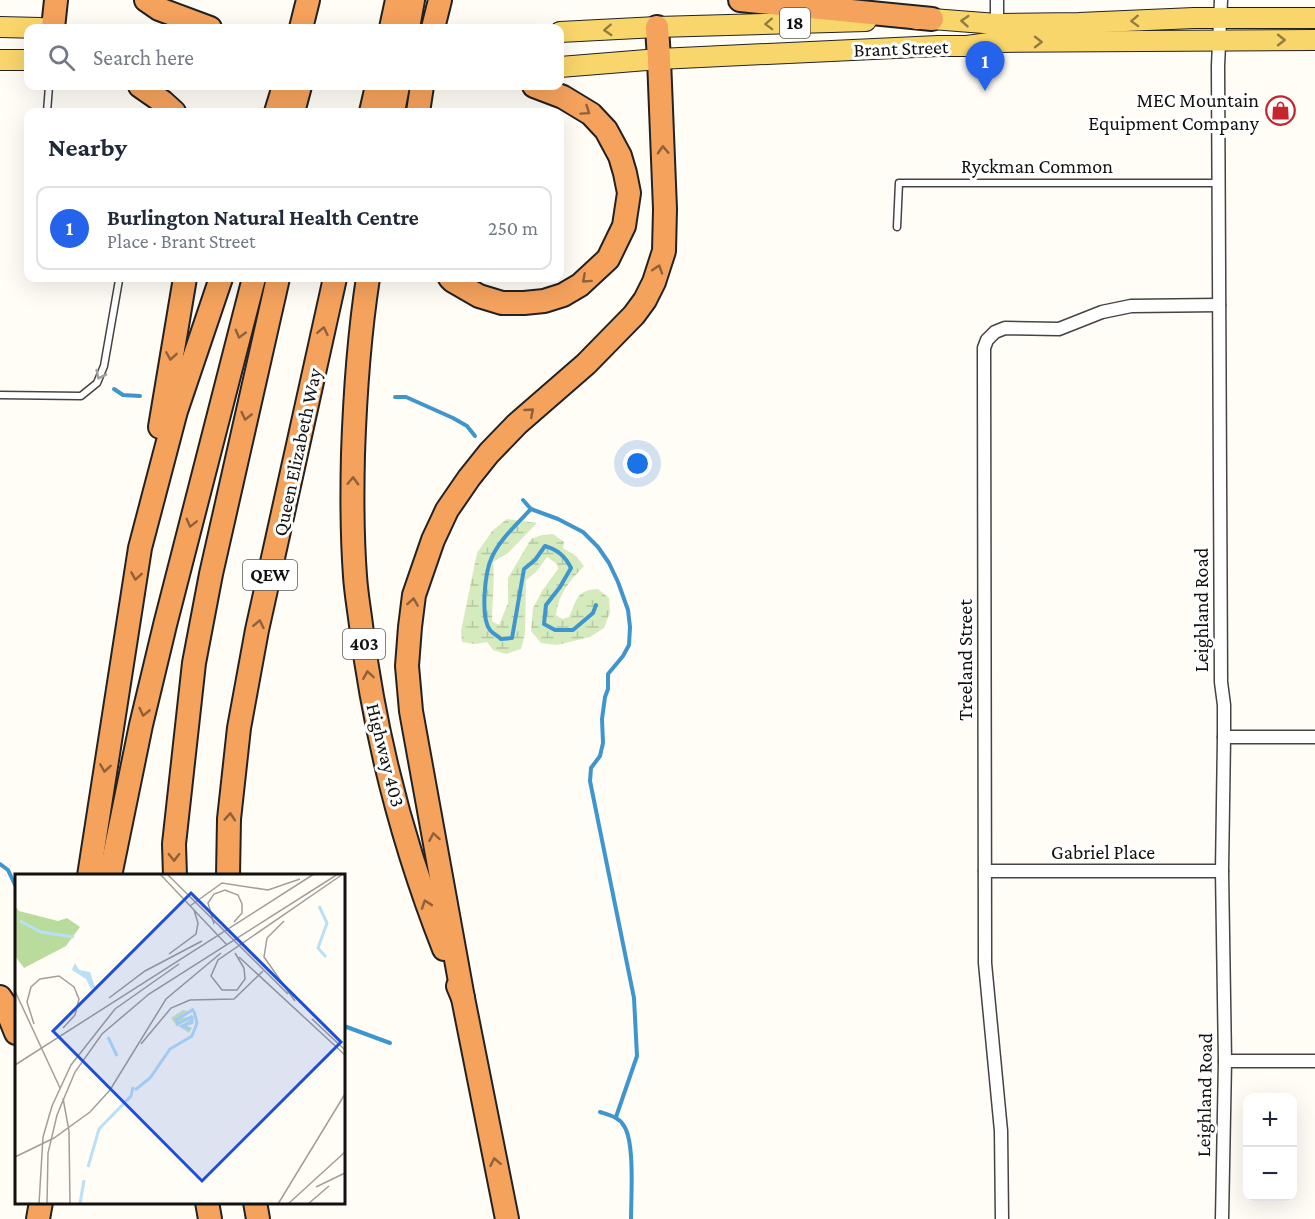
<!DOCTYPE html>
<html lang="en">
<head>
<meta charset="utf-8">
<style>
	body { margin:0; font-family:"Crimson Pro",serif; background:#f6f6f7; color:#1f2937 }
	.controls { position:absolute; right:18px; bottom:18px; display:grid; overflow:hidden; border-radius:12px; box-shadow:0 6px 24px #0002 }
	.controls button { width:54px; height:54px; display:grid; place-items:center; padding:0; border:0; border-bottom:2px solid #e0e1e3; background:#fff; color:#1f2937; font:30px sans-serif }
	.you { position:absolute; left:638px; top:464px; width:21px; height:21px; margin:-15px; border:4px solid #fff; border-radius:50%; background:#1a73e8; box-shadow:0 0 0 9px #1a73e833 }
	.badge { display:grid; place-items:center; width:39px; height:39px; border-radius:50%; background:#2563eb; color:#fff; font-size:20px; font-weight:700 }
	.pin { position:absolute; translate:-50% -50px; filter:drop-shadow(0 2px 3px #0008) }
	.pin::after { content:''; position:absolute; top:32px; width:21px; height:18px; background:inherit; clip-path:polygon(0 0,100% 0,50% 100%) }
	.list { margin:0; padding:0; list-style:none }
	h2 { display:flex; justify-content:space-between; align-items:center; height:78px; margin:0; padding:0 24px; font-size:26px }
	h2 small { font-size:20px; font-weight:400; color:#747a83 }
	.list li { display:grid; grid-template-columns:39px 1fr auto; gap:18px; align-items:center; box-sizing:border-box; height:84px; margin:0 12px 12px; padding:0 12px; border:2px solid #e0e1e3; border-radius:12px }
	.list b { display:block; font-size:22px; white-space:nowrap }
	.list p { margin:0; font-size:20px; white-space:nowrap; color:#747a83 }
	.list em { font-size:20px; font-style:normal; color:#747a83 }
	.icon { flex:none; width:33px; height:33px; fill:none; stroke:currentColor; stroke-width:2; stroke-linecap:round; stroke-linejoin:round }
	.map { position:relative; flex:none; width:1315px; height:1219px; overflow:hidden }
	.search { position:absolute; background:#fff; box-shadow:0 6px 24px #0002; left:24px; top:24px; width:540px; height:66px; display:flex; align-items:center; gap:15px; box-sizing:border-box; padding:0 21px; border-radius:12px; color:#747a83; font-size:22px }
	.panel { position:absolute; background:#fff; box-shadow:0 6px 24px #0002; left:24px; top:108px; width:540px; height:174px; border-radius:12px }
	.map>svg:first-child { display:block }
</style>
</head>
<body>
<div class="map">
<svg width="1315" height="1219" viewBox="0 0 1315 1219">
	<defs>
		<pattern id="wetland-marsh" width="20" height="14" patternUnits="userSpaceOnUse" patternTransform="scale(1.5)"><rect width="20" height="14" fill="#d5ebbd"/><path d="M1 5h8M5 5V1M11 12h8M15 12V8" fill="none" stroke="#b6c8a1"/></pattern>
	</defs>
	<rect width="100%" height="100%" fill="#fffdf5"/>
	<path fill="url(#wetland-marsh)" d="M 507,519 L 537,523 L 508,553 L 493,562 C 495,581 492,601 492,621 L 499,625 L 508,603 L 508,578 L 531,539 L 542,535 L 553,534 L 564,542 L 563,548 L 576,556 L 584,566 C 569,582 559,593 556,615 L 562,619 L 569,617 C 577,600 576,590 598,589 L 609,598 L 610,612 L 604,628 L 590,637 L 557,645 L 541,643 L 531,631 L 533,608 L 542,591 L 558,569 L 557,564 L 547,557 L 536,572 L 526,580 L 525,634 L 521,649 L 506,654 L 493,650 L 487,642 L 475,644 L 462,642 L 461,631 L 477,553 L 493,530 Z"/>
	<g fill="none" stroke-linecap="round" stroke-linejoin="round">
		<g stroke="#3f96cf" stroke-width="4">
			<polyline points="114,389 123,395 140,396"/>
			<polyline points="395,397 406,397 453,418 467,426 475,436"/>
			<path d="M 523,500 L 531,509 C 518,523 500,539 492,557 C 485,571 480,617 490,630 C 492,633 498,636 501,639 L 512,638 L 524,569 L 535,560 L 545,546 C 558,550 565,556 571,568 L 560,587 L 546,605 L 544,624 L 555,630 L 573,630 L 593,613 L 596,605"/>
			<polyline points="531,509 558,519 583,532 598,547 609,563 618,582 628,610 630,627 629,645 623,656 608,674 608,689 605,697 602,719 603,743 600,756 591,768 590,781 634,998 637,1056 616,1117"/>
			<polyline points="0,864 8,870 16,887"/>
			<polyline points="344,1026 390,1043"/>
			<path d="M 600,1112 C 609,1115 619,1117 624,1126 C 635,1142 631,1198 631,1219"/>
		</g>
		<defs>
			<g id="lane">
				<polyline points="47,112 49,86"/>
				<polyline points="897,227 899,183 1219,183"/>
				<polyline points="0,395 81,396 97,383 104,366 119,280 118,278"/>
			</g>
			<g id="street">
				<polyline points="1221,0 1218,66 1221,682 1224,705 1224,737 1222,871 1225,1061 1222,1219"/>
				<polyline points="997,29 997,0"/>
				<polyline points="1224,737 1315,737"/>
				<polyline points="985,871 1222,871"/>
				<polyline points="1225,1061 1315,1061"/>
				<polyline points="1002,1219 1001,1131 985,963 984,348 987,340 995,332 1005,328 1059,329 1102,312 1131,306 1219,305"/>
			</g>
			<g id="primary">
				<polyline points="916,19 932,19 997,24 1079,23 1194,18 1315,18"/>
				<polyline points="0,27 41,28"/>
				<polyline points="560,32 657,27 866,21"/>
				<polyline points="0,60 28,60"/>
				<polyline points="560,67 659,59 938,46 967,46 996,42 1315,40"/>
			</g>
			<g id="highway">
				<polyline points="146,0 159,9 210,28"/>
				<polyline points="740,0 932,19"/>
				<polyline points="53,28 56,0"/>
				<polyline points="301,28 308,0"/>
				<polyline points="391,28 397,0"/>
				<polyline points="408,28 413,0"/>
				<polyline points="433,28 440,0"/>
				<polyline points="140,86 163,102 174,112"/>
				<polyline points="276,112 284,86"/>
				<polyline points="293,112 300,86"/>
				<polyline points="371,112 377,86"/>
				<polyline points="393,112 398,86"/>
				<polyline points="418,112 422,86"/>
				<path d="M 368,278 C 359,336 355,394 353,454 C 352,494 352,535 355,576 C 356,592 359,609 361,625 C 375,736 403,845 444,949"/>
				<polyline points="450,278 453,281 479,296 502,303 524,303 544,301 563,295 580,285 608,259 624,226 629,193 625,173 620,156 606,130 591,114 563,97 534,86"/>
				<polyline points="160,427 185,278"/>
				<polyline points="89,876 140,548 176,411 221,278"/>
				<polyline points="110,876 141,725 165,625 254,278"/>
				<polyline points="175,876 174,844 194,663 211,574 278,278"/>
				<polyline points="228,876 229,819 239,728 257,630 335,278"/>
				<polyline points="458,986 463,998 507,1219"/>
				<polyline points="0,997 4,1003 16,1033"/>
				<polyline points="463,998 411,711 407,666 410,627 414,595 433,540 447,510 469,478 489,453 517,424 586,364 634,315 645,300 654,282 664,251 665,209 659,59 657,27"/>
				<polyline points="207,1202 210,1219"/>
				<polyline points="255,1202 258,1219"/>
				<polyline points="38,1219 41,1202"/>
			</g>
		</defs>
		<use href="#lane" stroke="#444" stroke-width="9"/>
		<use href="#street" stroke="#444" stroke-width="15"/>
		<use href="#primary" stroke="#222" stroke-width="22"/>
		<use href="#highway" stroke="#222" stroke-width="26"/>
		<use href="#lane" stroke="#fff" stroke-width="6"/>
		<use href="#street" stroke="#fff" stroke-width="12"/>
		<use href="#primary" stroke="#f9d66b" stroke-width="20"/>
		<use href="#highway" stroke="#f5a25d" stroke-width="22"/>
	</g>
	<defs><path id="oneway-chevron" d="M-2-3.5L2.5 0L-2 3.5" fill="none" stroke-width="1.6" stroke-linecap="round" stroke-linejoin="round" transform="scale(1.5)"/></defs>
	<g stroke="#917d42">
		<use href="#oneway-chevron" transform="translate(965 21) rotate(-176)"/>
		<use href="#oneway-chevron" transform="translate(1135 21) rotate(178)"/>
		<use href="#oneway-chevron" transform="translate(769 24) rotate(178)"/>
		<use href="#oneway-chevron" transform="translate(608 30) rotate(177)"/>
		<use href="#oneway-chevron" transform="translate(1281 40)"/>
		<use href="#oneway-chevron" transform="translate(1038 42)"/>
	</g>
	<g stroke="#8e613b">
		<use href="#oneway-chevron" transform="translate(586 111) rotate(34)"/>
		<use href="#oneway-chevron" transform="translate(663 150) rotate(-92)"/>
		<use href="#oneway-chevron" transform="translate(658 269) rotate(-72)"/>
		<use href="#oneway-chevron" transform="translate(586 279) rotate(138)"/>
		<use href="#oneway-chevron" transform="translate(323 331) rotate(-78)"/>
		<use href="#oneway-chevron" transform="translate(240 334) rotate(105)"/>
		<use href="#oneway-chevron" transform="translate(171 356) rotate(99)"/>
		<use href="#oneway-chevron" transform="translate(530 412) rotate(-41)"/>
		<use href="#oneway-chevron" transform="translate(246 416) rotate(103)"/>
		<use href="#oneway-chevron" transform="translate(353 481) rotate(-88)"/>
		<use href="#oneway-chevron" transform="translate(191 523) rotate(104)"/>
		<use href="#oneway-chevron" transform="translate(136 576) rotate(99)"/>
		<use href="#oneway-chevron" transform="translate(413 602) rotate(-81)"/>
		<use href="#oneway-chevron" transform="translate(259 624) rotate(-78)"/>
		<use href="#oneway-chevron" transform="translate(368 675) rotate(-99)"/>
		<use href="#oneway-chevron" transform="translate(144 712) rotate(103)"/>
		<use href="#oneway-chevron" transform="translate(105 768) rotate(99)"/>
		<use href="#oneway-chevron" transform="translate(230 817) rotate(-86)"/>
		<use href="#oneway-chevron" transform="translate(434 837) rotate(-100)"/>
		<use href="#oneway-chevron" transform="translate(174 857) rotate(89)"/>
		<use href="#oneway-chevron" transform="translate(426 904) rotate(-109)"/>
		<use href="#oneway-chevron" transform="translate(495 1162) rotate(-101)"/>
	</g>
	<use stroke="#a0a0a0" href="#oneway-chevron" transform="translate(100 375) rotate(116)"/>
	<defs>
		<symbol id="shop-ring" viewBox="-11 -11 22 22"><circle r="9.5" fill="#fff" stroke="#c4262e" stroke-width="1.5"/><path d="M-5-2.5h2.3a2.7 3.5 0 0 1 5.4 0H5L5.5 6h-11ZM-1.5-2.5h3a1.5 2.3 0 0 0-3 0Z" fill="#c4262e"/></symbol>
	</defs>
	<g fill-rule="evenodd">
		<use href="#shop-ring" x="1264" y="94" width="33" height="33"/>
	</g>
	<g text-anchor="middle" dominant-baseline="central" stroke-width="6" stroke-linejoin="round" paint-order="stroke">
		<g fill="#fff" stroke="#585858" stroke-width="1.5">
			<rect x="780" y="8" width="30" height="30" rx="4.5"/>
			<rect x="243" y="560" width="54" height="30" rx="4.5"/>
			<rect x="343" y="629" width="42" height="30" rx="4.5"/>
		</g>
		<g font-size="18" font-weight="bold" fill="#111">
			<text x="795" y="23">18</text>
			<text x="270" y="575">QEW</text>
			<text x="364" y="644">403</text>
		</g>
		<g font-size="20" fill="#111" stroke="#fff">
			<text transform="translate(901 48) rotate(-2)">Brant Street</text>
			<text x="1037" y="166">Ryckman Common</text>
			<text transform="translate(297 452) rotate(-78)">Queen Elizabeth Way</text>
			<text transform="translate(1201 610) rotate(-90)">Leighland Road</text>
			<text transform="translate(965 660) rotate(-90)">Treeland Street</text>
			<text transform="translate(386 755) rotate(76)">Highway 403</text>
			<text x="1103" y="852">Gabriel Place</text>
			<text transform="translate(1204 1095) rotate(-89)">Leighland Road</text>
		</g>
		<g font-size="20" fill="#111" stroke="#fff" text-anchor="end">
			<text x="1259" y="100">MEC Mountain<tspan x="1259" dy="23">Equipment Company</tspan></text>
		</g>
	</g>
	<g transform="translate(15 874)">
		<rect width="330" height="330" fill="#fffdf5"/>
		<path d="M 0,32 L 4,37 L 43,47 L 52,44 L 65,53 L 51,72 L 9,94 L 0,82 Z" fill="#b9dc9c"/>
		<path d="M 168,136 L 178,139 L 169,139 L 162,145 L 179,142 L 178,150 L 170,152 L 177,154 L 174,159 L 165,153 L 175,145 L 162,152 L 156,144 Z" fill="#d5ebbd"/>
		<path d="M 60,89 L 64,96 L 75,98 L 80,113 L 76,115 L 71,105 L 57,96 Z" fill="#b9e0f7"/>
		<path fill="none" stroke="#b9e0f7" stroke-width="3" d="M 304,32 L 312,49 L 303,74 L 311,83M 5,47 L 26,58 L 59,63M 175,155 L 167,152 L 177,148 L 176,143 L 162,150 L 161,146 L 179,135M 93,163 L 102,182M 120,216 L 135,204 L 155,175 L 177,162 L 182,149 L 179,137M 73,293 L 84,255 L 116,222 L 118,213M 65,330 L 69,306"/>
		<path fill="none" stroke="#a09f9a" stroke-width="1.5" d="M 145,0 L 212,71M 152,0 L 273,120M 175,32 L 207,9 L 253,16 L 285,5M 269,47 L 252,64 L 249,83 L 280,127M 199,50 L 193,29 L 199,20 L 210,16 L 223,21 L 227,30 L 227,39 L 219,48M 220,79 L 229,94 L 230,105 L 222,116 L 207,116 L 196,102 L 203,86 L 328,0M 154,80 L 181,60 L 183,49 L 179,36M 224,83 L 330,181M 0,117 L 45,214M 94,124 L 130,97 L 187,67M 297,145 L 330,176M 19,150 L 12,128 L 16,113 L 25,105 L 44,102 L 59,113 L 64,125 L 60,141 L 48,154M 126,170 L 156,134 L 175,126 L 219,125 L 248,97M 0,191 L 299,0M 48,224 L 54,257 L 55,330M 0,283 L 39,264 L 75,238 L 95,216 L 151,125 L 206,79M 301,313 L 330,299M 24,330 L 28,263 L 37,232 L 56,191 L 100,135 L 164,90M 32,330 L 33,279 L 42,241 L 60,198 L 87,160 L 134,120 L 323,0M 263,330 L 330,220M 273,330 L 330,278M 293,330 L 314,312"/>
		<path fill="#1d4ed8" fill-opacity="0.15" stroke="#1d4ed8" stroke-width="3" d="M 176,19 L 326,168 L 187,307 L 38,157 Z"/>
		<rect width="330" height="330" fill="none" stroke="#111" stroke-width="3"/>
	</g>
</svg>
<div class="controls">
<button>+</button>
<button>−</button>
</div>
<div class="you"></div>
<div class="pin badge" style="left:985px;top:91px">1</div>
<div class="search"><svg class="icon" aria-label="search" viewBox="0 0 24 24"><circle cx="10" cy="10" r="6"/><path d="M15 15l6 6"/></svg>Search here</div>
<section class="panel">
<h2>Nearby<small></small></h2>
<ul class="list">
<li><span class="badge">1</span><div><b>Burlington Natural Health Centre</b><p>Place · Brant Street</p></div><em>250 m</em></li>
</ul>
</section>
</div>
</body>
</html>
